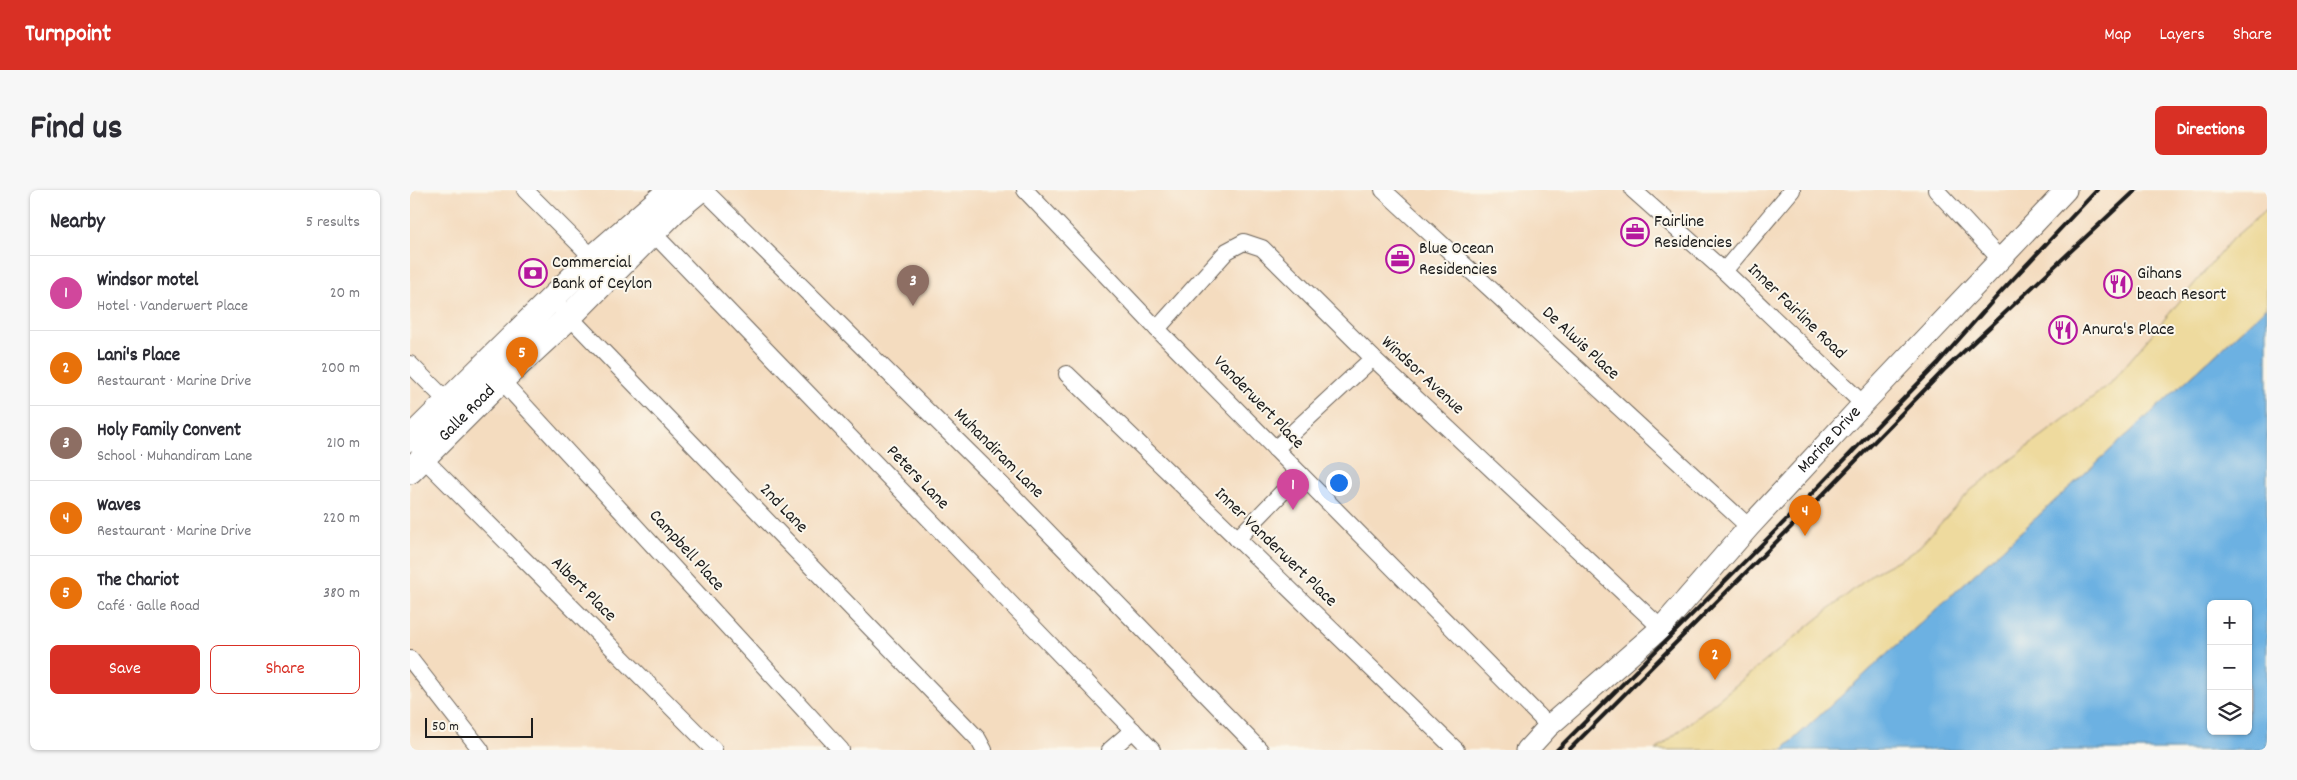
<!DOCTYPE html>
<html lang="en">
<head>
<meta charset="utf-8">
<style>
	body { margin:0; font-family:Dekko,sans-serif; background:#f7f7f7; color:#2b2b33 }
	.controls { position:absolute; right:15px; bottom:15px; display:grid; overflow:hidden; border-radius:8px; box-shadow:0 1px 4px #0004 }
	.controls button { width:45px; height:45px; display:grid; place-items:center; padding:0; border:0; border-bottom:1px solid #e1e1e2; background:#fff; color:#2b2b33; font:25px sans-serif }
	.scale { position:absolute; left:15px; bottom:12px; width:108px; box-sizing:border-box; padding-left:5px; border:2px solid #1c1c1c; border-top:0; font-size:14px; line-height:18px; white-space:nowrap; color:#1c1c1c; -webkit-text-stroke:4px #fbf7ec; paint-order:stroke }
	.you { position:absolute; left:928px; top:292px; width:18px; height:18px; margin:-12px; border:4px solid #fff; border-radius:50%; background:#1a73e8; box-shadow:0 0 0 8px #1a73e833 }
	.badge { display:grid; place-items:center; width:32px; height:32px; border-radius:50%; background:#d93025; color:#fff; font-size:16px; font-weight:700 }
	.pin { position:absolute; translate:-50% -41px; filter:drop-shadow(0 1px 2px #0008) }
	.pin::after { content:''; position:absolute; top:26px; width:18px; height:15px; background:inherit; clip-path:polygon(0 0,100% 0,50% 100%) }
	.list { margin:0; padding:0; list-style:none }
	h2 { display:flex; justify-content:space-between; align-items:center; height:65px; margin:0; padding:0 20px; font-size:21px }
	h2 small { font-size:16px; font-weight:400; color:#7c7c81 }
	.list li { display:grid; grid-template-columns:32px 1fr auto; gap:15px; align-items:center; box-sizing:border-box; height:75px; padding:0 20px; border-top:1px solid #e1e1e2 }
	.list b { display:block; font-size:19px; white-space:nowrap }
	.list p { margin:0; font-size:16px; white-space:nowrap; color:#7c7c81 }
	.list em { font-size:16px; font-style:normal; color:#7c7c81 }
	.actions { display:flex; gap:10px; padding:15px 20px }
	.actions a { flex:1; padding:11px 0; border:1px solid #d93025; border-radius:8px; text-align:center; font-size:18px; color:#d93025 }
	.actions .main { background:#d93025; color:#fff }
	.icon { flex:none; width:28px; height:28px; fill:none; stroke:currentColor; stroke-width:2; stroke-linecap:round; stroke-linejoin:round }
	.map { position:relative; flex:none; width:1857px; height:560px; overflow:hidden; border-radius:8px }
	header { display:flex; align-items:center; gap:30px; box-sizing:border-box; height:70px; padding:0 25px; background:#d93025; color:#fff }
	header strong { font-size:24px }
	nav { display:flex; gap:28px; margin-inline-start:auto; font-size:18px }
	.intro { display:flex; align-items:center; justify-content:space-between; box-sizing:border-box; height:120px; padding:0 30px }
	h1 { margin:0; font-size:35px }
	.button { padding:12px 22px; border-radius:8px; background:#d93025; color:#fff; font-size:18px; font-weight:700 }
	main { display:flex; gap:30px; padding:0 30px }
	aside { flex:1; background:#fff; border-radius:8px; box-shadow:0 1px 4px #0004 }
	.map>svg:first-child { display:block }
</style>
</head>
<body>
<header>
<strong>Turnpoint</strong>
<nav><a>Map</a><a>Layers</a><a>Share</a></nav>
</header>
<div class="intro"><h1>Find us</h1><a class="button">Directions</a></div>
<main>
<aside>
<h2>Nearby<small>5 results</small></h2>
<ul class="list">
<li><span class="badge" style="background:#d1479c">1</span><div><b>Windsor motel</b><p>Hotel · Vanderwert Place</p></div><em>20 m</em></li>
<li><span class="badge" style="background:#e8710a">2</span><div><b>Lani's Place</b><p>Restaurant · Marine Drive</p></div><em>200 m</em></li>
<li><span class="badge" style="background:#8d6e63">3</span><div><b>Holy Family Convent</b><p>School · Muhandiram Lane</p></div><em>210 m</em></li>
<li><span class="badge" style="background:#e8710a">4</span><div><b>Waves</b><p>Restaurant · Marine Drive</p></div><em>220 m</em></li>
<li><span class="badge" style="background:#e8710a">5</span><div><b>The Chariot</b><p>Café · Galle Road</p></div><em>380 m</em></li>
</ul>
<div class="actions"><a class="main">Save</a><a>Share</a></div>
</aside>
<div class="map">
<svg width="1857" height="560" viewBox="0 0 1857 560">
	<rect width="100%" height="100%" fill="#fbf7ec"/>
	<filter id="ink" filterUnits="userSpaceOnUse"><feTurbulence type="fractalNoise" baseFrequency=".02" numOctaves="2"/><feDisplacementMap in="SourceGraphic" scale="10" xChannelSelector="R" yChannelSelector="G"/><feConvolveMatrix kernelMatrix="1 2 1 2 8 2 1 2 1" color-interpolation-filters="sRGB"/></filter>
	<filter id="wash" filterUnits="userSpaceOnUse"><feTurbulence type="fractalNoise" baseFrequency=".0096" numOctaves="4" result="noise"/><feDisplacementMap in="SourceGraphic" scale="20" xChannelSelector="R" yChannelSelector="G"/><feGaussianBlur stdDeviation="1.12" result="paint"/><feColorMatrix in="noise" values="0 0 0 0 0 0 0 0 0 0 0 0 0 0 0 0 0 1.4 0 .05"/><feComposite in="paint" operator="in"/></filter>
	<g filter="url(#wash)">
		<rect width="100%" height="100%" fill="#f4dcbf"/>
		<polygon fill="#eeda9e" stroke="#857b5d" points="1857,19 1857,117 1372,560 1246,560 1464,383 1498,365 1510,356 1561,300 1700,194 1822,49"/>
		<path fill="#6cb1e2" stroke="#44667f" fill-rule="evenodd" d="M 1857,117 L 1857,560 L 1372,560 ZM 1801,414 L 1838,414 L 1838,541 L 1801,541 Z"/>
	</g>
	<g filter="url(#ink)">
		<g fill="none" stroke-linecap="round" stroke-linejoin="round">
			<defs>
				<g id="minor">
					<polyline points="115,0 183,68"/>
					<polyline points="294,0 598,301 850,560"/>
					<polyline points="615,0 747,139 1139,536"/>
					<polyline points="973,0 1339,337"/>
					<polyline points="1223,0 1314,81 1453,214"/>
					<polyline points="1526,0 1591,70"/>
					<polyline points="243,43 742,560"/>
					<polyline points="1314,81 1382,0"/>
					<polyline points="152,119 568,549 574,560"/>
					<polyline points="747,139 817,61 834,52 852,58 963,168 1251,438"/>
					<polyline points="0,174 38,212"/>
					<polyline points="657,184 1046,560"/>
					<polyline points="91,190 431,560"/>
					<polyline points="865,259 963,168"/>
					<polyline points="13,268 304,560"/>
					<polyline points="827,349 890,284"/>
					<polyline points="0,469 71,560"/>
					<polyline points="700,560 723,540"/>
				</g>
				<g id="major">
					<path id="s1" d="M 1117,560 L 1139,536 L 1251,438 L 1339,337 L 1453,214 L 1656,0"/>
				</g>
				<g id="highway">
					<polyline points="0,249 183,68 261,0"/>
					<path id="s2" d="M 0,281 L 91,190 L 159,127 L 266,19 L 289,0"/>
				</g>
			</defs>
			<use href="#minor" stroke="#685f55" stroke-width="18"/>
			<use href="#major" stroke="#685f55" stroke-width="23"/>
			<use href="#highway" stroke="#685f55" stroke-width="27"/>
			<use href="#minor" stroke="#fff" stroke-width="16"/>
			<use href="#major" stroke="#fff" stroke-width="21"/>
			<use href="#highway" stroke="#fff" stroke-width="25"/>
			<g stroke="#1c1c1c" stroke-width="4">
				<polyline points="1147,560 1385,321 1528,173 1589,104 1687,0"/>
				<polyline points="1159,560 1391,327 1534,180 1726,0"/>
			</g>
		</g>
	</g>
	<defs>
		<symbol id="office-ring" viewBox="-11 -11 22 22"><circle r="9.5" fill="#fbf7ec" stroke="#b5179e" stroke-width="1.5"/><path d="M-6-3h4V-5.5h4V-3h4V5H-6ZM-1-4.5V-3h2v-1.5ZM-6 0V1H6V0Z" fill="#b5179e"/></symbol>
		<symbol id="bank-ring" viewBox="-11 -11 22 22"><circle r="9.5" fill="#fbf7ec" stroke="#b5179e" stroke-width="1.5"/><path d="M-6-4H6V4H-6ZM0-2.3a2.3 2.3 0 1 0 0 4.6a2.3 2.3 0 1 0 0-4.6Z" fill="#b5179e"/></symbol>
		<symbol id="restaurant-ring" viewBox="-11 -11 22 22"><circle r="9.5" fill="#fbf7ec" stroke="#b5179e" stroke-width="1.5"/><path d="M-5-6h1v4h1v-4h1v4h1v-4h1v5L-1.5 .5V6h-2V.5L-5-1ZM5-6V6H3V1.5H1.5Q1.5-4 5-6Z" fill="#b5179e"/></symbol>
	</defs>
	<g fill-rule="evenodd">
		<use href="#office-ring" x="1209" y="26" width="32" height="32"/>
		<use href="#office-ring" x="974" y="53" width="32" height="32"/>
		<use href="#bank-ring" x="107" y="67" width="32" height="32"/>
		<use href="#restaurant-ring" x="1692" y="78" width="32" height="32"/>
		<use href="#restaurant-ring" x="1637" y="124" width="32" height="32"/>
	</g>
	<g text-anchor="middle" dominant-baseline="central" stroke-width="4" stroke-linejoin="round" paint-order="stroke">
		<g font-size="18" fill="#1c1c1c" stroke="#fbf7ec" text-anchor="start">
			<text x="1244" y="32">Fairline<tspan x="1244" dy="21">Residencies</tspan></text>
			<text x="1009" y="59">Blue Ocean<tspan x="1009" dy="21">Residencies</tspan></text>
			<text x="142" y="73">Commercial<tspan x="142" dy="21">Bank of Ceylon</tspan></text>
			<text x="1727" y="84">Gihans<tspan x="1727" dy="21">beach Resort</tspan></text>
			<text x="1672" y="140">Anura's Place</text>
		</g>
		<g font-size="18" fill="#1c1c1c" stroke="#fbf7ec">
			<text transform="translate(1386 122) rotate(44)">Inner Fairline Road</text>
			<text transform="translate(1170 154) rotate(43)">De Alwis Place</text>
			<text transform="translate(1012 186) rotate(43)">Windsor Avenue</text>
			<text transform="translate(848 213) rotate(46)">Vanderwert Place</text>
			<text stroke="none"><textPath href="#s2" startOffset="81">Galle Road</textPath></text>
			<text stroke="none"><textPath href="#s1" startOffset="434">Marine Drive</textPath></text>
			<text transform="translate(588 264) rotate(45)">Muhandiram Lane</text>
			<text transform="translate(507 288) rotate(46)">Peters Lane</text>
			<text transform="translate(373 319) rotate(46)">2nd Lane</text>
			<text transform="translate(865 358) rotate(44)">Inner Vanderwert Place</text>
			<text transform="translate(276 361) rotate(48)">Campbell Place</text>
			<text transform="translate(173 400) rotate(45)">Albert Place</text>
		</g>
	</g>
</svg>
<div class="controls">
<button>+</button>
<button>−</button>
<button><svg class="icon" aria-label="layers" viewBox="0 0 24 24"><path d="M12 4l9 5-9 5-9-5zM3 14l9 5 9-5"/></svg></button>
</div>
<div class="scale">50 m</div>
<div class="you"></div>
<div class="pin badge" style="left:883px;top:320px;background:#d1479c">1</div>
<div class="pin badge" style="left:1305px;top:490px;background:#e8710a">2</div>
<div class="pin badge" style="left:503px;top:116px;background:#8d6e63">3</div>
<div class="pin badge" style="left:1395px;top:346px;background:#e8710a">4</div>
<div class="pin badge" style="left:112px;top:188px;background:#e8710a">5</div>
</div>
</main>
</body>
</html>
